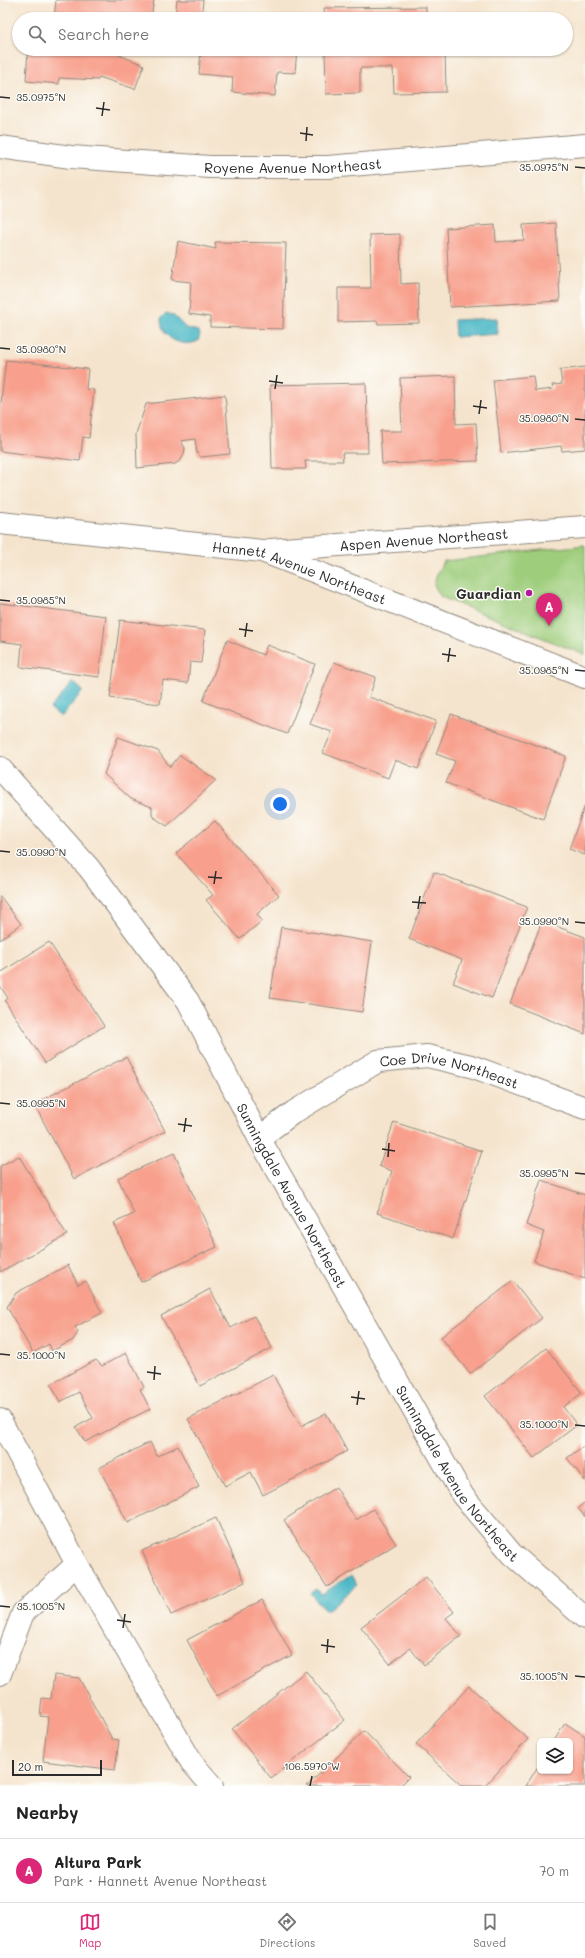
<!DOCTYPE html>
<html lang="en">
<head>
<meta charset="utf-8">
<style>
	body { margin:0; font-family:Mali,sans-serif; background:#f2f2f2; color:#222 }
	.controls { position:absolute; right:12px; bottom:12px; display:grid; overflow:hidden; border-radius:6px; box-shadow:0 1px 3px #0004 }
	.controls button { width:36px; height:36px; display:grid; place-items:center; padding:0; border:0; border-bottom:1px solid #e0e0e0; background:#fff; color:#222; font:20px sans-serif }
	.scale { position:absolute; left:12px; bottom:10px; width:90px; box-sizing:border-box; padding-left:4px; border:2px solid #2b2b2b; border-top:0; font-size:11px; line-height:14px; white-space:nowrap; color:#2b2b2b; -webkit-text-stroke:3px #fdfcf7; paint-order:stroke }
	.you { position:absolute; left:280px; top:804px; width:14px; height:14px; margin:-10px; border:3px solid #fff; border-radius:50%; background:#1a73e8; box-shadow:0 0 0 6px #1a73e833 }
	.badge { display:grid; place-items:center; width:26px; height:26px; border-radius:50%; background:#db2777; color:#fff; font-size:13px; font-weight:700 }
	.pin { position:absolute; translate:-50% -33px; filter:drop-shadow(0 1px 2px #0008) }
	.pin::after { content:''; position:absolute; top:21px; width:14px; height:12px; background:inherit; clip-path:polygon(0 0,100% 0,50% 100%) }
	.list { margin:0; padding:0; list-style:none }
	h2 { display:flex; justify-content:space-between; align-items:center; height:52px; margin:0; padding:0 16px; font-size:17px }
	h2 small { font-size:13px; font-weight:400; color:#767676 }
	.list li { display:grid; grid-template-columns:26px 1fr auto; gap:12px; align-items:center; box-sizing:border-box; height:64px; padding:0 16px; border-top:1px solid #e0e0e0 }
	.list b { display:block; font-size:15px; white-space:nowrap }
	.list p { margin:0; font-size:13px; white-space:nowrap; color:#767676 }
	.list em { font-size:13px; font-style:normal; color:#767676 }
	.icon { flex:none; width:22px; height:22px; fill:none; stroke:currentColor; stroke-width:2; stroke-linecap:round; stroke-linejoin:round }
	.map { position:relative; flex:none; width:585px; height:1786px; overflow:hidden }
	.search { position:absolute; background:#fff; box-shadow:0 1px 3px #0004; left:12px; right:12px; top:12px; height:44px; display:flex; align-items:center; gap:10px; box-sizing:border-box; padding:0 14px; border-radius:22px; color:#767676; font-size:15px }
	.sheet { height:116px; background:#fff }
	nav { display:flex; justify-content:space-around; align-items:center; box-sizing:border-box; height:56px; border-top:1px solid #e0e0e0; background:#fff; font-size:11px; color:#767676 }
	nav a { display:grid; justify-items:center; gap:2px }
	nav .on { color:#db2777 }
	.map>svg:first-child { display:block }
</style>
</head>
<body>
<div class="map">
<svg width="585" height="1786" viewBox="0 0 585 1786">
	<rect width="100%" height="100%" fill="#fdfcf7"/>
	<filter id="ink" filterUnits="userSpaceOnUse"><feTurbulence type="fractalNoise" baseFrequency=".025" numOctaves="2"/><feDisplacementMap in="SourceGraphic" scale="8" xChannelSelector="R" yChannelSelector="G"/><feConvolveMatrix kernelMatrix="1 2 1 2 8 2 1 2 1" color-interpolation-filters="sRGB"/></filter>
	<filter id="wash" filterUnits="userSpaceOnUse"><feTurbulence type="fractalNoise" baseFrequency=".012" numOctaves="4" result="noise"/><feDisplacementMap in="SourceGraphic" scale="16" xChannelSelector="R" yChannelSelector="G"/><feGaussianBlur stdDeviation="0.9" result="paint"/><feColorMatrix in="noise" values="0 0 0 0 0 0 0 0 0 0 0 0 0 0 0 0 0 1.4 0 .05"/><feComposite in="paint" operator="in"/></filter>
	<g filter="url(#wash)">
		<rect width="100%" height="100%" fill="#f5e4cd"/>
		<polygon fill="#9ecd7c" stroke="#647c54" points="585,545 585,655 441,597 434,585 437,573 444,561"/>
		<g fill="#4db9c7" stroke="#3c7279">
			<path d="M 166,313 L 173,315 L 186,328 L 198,331 L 200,334 L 198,341 C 181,349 160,337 161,318 Z"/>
			<polygon points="497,318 498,334 455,337 454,320"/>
			<polygon points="73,682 83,691 61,717 50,708"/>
			<polygon points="351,1575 357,1585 326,1611 310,1593 316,1589 322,1594"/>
		</g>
		<g id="blocks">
			<g fill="#f8a08d">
				<polygon points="56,0 154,0 151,19 54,19"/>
				<polygon points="177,0 203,0 202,11 284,19 175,19"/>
				<polygon points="426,7 426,19 325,19 324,8"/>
				<polygon points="28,49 104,49 144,65 135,89 99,77 98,80 59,78 59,84 26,81"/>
				<polygon points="201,49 297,49 295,73 277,72 275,96 232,92 233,77 199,74"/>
				<polygon points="325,49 445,49 446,92 394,93 393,68 360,68 360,93 326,94"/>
				<polygon points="556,223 560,301 450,307 446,228 495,225 496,242 524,240 523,225"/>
				<polygon points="400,234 401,284 418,283 419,323 378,324 377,321 338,322 338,288 371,288 370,235"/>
				<polygon points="178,241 216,249 215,242 286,243 283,329 210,327 210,317 189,314 191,282 172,280"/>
				<polygon points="6,360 88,369 86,389 94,390 89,438 83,437 80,461 0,451 0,410"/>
				<polygon points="585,367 585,449 562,451 561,446 501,453 493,380 533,376 535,391 553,389 552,385 562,384 560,370"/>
				<polygon points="455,376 456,424 476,423 478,461 382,464 380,431 402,431 400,378"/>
				<polygon points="366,383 368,453 342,453 343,461 305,461 306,469 272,469 270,385"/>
				<polygon points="225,395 230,454 201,457 197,453 195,439 181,441 185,448 184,454 181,460 175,464 137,468 136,434 146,404"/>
				<polygon points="0,603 106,616 99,677 20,667 22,644 0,641"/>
				<polygon points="120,620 205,630 201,663 190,662 188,683 163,680 160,704 110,698"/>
				<polygon points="227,640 263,655 267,645 315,664 287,734 203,701"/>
				<polygon points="334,662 376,677 369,697 436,721 418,769 395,760 388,778 323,753 332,732 310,724"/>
				<polygon points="451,714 566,756 543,819 446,783 455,761 436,754"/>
				<polygon points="118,737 158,751 170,767 180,755 216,780 167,826 152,816 152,807 131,799 104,774"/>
				<polygon points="585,805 585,855 569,849"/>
				<polygon points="215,821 279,895 257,914 262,921 240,939 206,900 213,895 176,853"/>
				<polygon points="434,872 527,907 492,998 453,983 462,960 409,939"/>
				<polygon points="0,896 21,924 0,940"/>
				<polygon points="542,921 585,937 585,1034 510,1004"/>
				<polygon points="281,927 372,942 362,1012 270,998"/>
				<polygon points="49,942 104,1026 45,1063 5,1001 8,998 0,986 0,973"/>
				<polygon points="126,1057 165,1131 74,1179 34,1104"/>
				<polygon points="394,1122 482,1151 453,1239 377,1213 392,1171 379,1166"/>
				<polygon points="174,1153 217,1247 141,1282 114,1223 134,1214 118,1178"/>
				<polygon points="19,1156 67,1235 0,1272 0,1166"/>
				<polygon points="541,1180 585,1195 585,1279 534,1261 544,1232 526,1225"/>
				<polygon points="68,1265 78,1285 86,1281 102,1313 75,1327 78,1332 73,1340 52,1351 49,1344 33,1353 7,1307 16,1293"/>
				<polygon points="513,1281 542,1318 470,1374 441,1337"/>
				<polygon points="210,1289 231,1328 254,1316 272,1348 200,1386 161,1316"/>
				<polygon points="546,1348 582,1393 563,1407 577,1425 534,1458 485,1396"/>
				<polygon points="126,1353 144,1387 140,1389 150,1409 85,1442 76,1427 93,1418 79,1392 60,1402 51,1384 96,1360 102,1366"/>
				<polygon points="273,1375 301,1426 326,1413 347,1451 263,1495 251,1472 225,1486 188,1419"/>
				<polygon points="150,1442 157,1456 178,1446 199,1487 128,1523 99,1468"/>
				<polygon points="585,1445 585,1481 567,1458"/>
				<polygon points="336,1487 356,1520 373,1509 396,1544 327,1587 284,1520"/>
				<polygon points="585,1502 585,1517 578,1508"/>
				<polygon points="216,1518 245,1582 171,1615 142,1551"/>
				<polygon points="426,1577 454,1612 446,1618 461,1636 424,1665 410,1648 390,1664 361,1627"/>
				<polygon points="262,1600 292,1655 217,1696 187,1640"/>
				<polygon points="306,1671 345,1720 271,1778 232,1729"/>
				<polygon points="54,1675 79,1678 112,1739 119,1740 115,1770 43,1761 48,1717 40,1716 42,1698 51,1699"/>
				<polygon points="469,1686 528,1739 485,1786 462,1786 416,1744"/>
				<polygon points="565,1723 585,1736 585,1786 526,1786 540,1763 540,1771 570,1771 570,1741 554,1741"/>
				<polygon points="364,1731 409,1777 400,1786 307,1786"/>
			</g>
		</g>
	</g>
	<g filter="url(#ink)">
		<use href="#blocks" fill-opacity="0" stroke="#90887c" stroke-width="1"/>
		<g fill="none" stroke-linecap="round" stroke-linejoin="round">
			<defs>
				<g id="minor">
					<path id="s1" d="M 0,147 L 71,157 L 210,167 L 328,167 L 585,145"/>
					<path id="s2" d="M 0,523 L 262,551 L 585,677"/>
					<path id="s3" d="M 270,550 L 585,527"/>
					<path id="s4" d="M 0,768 L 89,868 L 188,1001 L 259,1138 L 463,1496 L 512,1554 L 585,1618"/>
					<path id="s5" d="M 259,1138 L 294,1112 L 378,1061 L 427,1056 L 471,1066 L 585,1108"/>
					<polyline points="0,1420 77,1564 192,1763 212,1786"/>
					<polyline points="0,1674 23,1613 77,1564"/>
				</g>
			</defs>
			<use href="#minor" stroke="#90887c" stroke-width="24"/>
			<use href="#minor" stroke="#fff" stroke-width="22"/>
		</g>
	</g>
	<path fill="none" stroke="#2b2b2b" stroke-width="1.5" d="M 0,97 L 10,98M 96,108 L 110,110M 102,116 L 104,102M 300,133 L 313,135M 306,141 L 307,127M 575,167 L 585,168M 0,348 L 10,349M 269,381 L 283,383M 275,389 L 277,375M 473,406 L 487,408M 479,414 L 481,400M 575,419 L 585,420M 0,600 L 10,601M 239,629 L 253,631M 245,637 L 247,623M 442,654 L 456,656M 448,662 L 450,648M 575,670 L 585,671M 0,851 L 10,852M 208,877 L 222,878M 214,884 L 216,871M 412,902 L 426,903M 418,909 L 420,896M 575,922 L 585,923M 0,1103 L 10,1104M 178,1124 L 192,1126M 184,1132 L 186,1118M 382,1149 L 395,1151M 388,1157 L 389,1143M 575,1173 L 585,1174M 0,1354 L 10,1355M 147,1372 L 161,1374M 154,1380 L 155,1366M 351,1397 L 365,1399M 357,1405 L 359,1391M 575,1425 L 585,1426M 0,1606 L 10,1607M 117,1620 L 131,1622M 123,1628 L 125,1614M 321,1645 L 335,1647M 327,1653 L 328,1639M 575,1676 L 585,1677M 310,1786 L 312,1776"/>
	<circle fill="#b5179e" stroke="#fdfcf7" stroke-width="1.5" cx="529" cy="593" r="4"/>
	<g text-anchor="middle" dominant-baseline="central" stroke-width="3" stroke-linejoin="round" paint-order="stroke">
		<g font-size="14" fill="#2b2b2b" stroke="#fdfcf7">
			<text stroke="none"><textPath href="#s1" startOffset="294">Royene Avenue Northeast</textPath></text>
			<text stroke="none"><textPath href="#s3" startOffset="154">Aspen Avenue Northeast</textPath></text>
			<text stroke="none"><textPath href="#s2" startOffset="305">Hannett Avenue Northeast</textPath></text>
			<text stroke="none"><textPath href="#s5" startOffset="215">Coe Drive Northeast</textPath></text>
			<text stroke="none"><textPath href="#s4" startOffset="520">Sunningdale Avenue Northeast</textPath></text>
			<text stroke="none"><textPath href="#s4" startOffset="844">Sunningdale Avenue Northeast</textPath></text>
		</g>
		<g font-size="14" font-weight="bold" fill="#2b2b2b" stroke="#fdfcf7" text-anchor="end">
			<text x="521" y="593">Guardian</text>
		</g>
	</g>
	<g font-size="10" text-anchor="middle" fill="#2b2b2b" stroke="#fdfcf7" stroke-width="3" stroke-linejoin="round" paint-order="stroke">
		<text x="41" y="101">35.0975°N</text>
		<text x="544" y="171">35.0975°N</text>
		<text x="41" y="353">35.0980°N</text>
		<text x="544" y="422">35.0980°N</text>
		<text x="41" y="604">35.0985°N</text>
		<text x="544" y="674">35.0985°N</text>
		<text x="41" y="856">35.0990°N</text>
		<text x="544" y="925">35.0990°N</text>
		<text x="41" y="1107">35.0995°N</text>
		<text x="544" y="1177">35.0995°N</text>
		<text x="41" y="1359">35.1000°N</text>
		<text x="544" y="1428">35.1000°N</text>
		<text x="41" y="1610">35.1005°N</text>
		<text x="544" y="1680">35.1005°N</text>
		<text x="312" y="1770">106.5970°W</text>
	</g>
</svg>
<div class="controls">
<button><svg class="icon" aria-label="layers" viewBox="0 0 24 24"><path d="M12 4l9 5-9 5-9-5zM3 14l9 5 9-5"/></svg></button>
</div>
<div class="scale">20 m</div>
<div class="you"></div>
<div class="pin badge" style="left:549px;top:626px">A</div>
<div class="search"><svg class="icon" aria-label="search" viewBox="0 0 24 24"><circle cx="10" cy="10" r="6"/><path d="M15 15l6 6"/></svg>Search here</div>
</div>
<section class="sheet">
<h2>Nearby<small></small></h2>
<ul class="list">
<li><span class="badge">A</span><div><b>Altura Park</b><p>Park · Hannett Avenue Northeast</p></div><em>70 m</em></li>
</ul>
</section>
<nav>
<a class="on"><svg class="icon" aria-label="map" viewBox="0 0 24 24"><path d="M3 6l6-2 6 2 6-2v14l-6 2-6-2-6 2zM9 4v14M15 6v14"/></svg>Map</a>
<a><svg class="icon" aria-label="directions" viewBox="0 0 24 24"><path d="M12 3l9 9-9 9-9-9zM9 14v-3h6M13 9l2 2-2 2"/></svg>Directions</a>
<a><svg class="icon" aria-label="saved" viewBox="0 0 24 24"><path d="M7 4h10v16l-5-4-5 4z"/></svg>Saved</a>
</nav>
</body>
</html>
